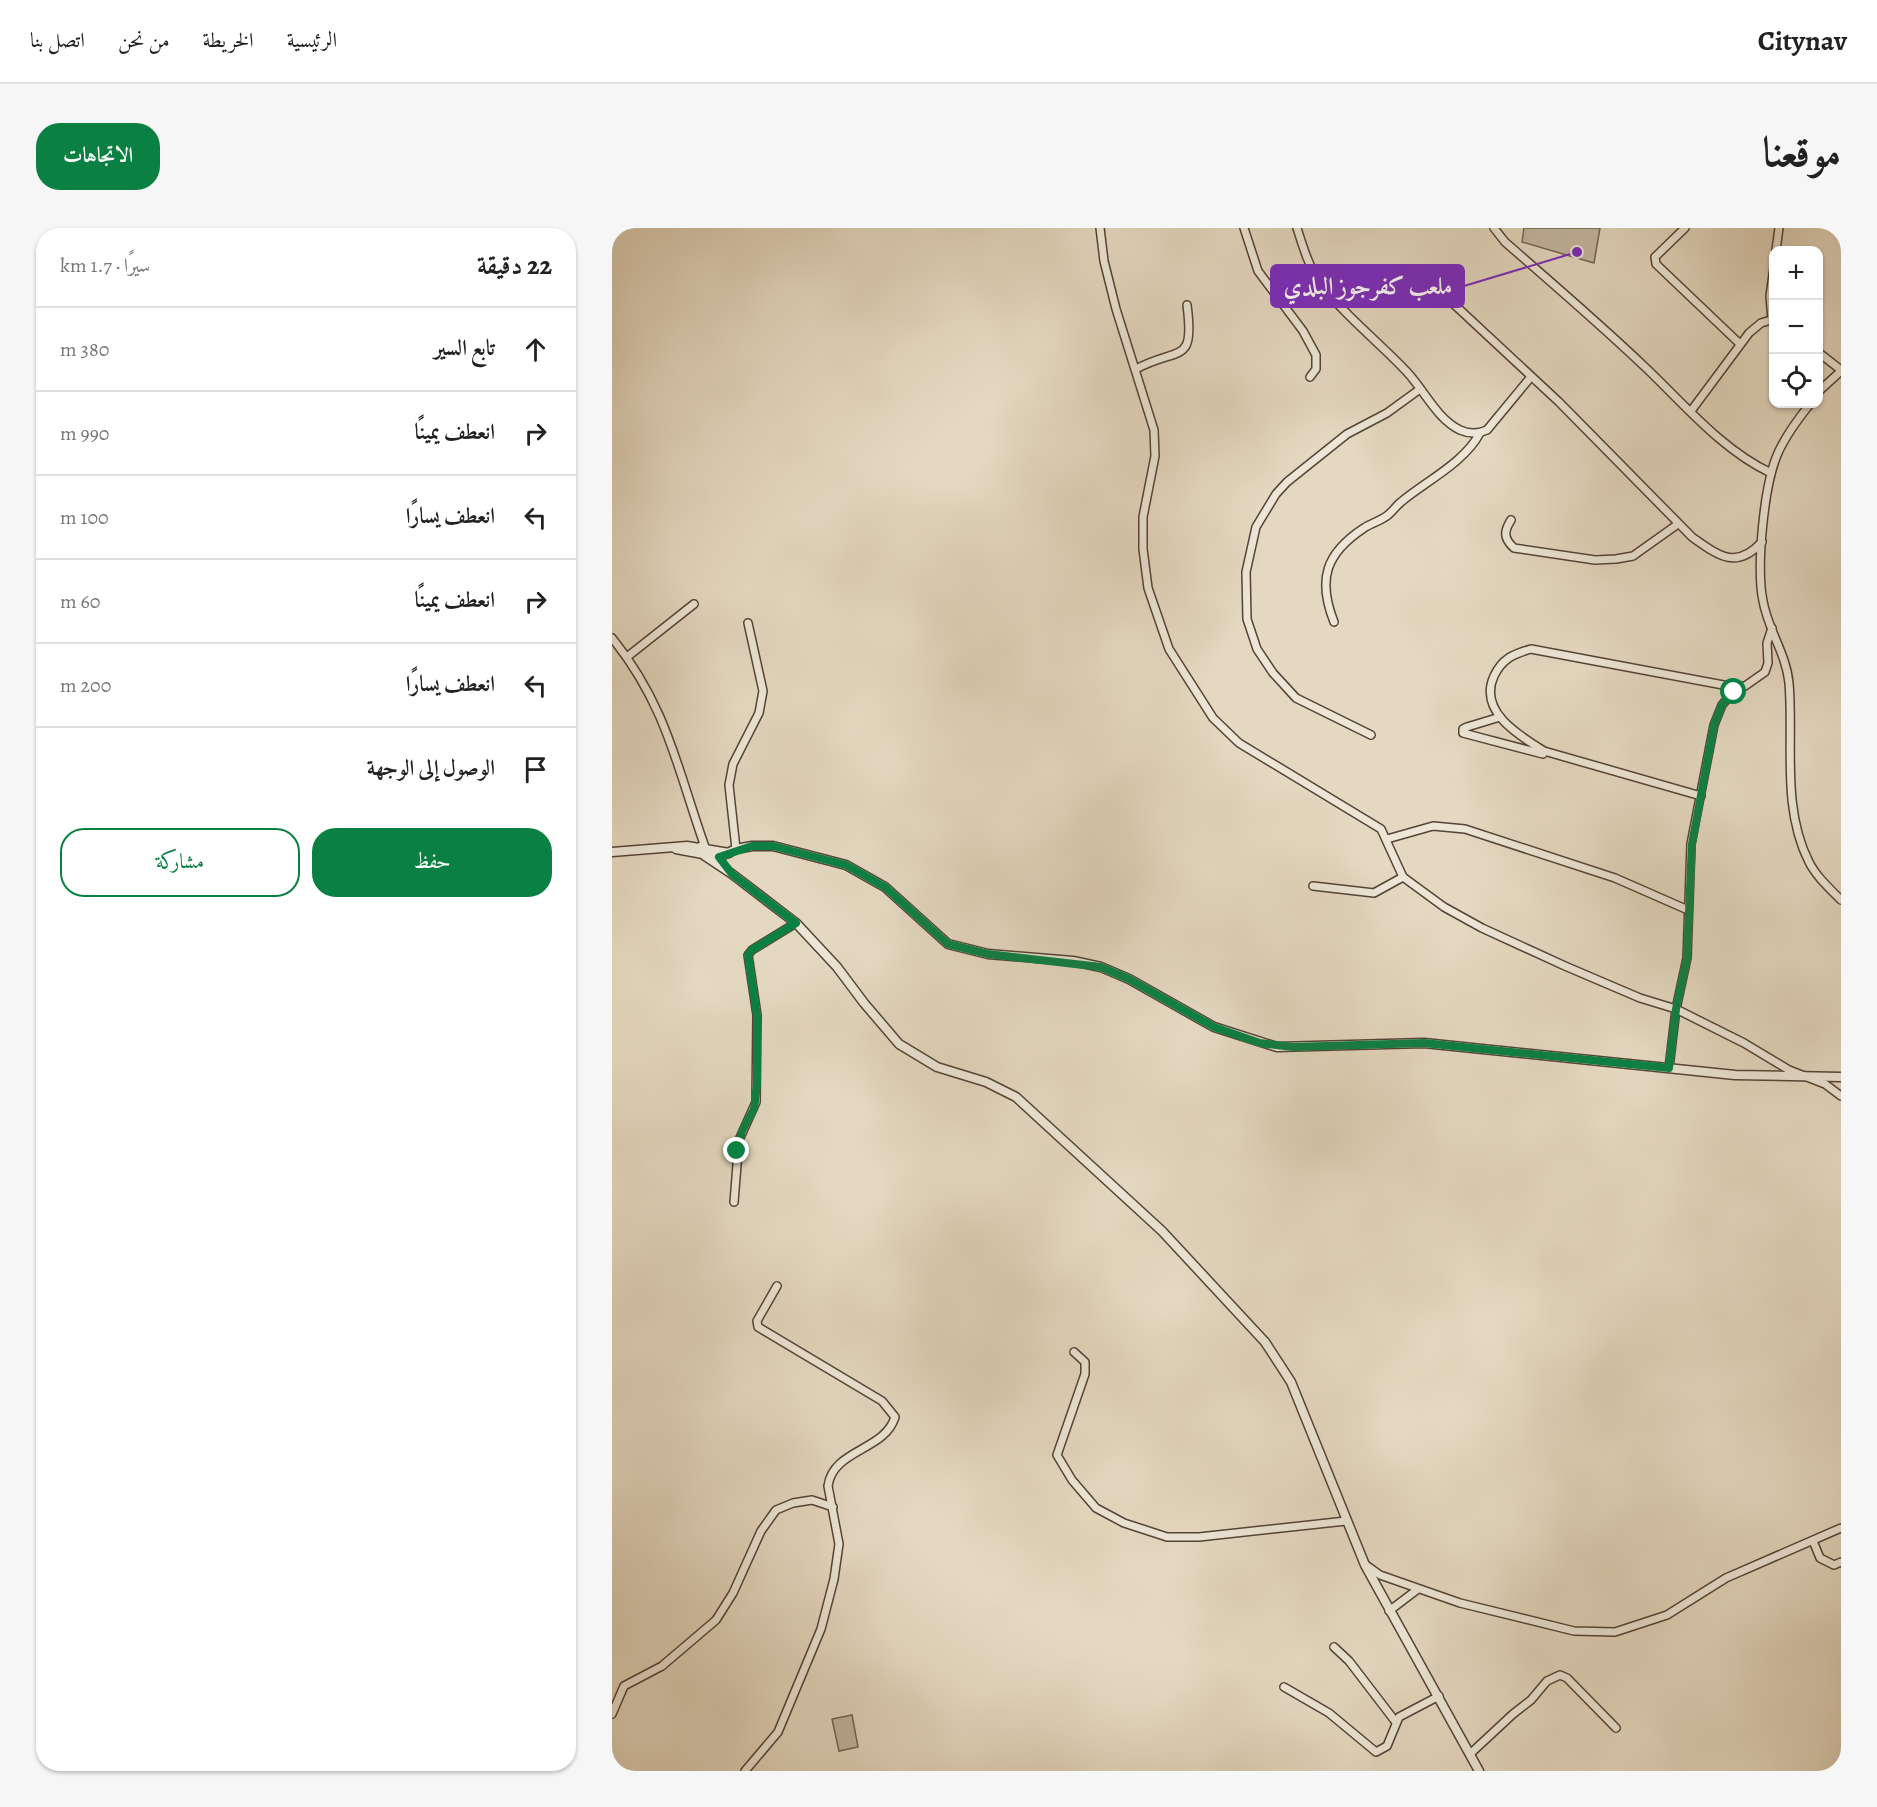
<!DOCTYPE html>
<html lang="ar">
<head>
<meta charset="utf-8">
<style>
	body { margin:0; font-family:Alegreya,Amiri,serif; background:#f6f6f6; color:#222; direction:rtl }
	.controls { position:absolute; right:18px; top:18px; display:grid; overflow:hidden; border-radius:12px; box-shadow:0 2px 4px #0004 }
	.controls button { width:54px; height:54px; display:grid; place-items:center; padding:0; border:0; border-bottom:2px solid #e0e0e0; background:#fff; color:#222; font:30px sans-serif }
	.stop { position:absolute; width:18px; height:18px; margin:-14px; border:4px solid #0b8043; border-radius:50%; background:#fff }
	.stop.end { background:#0b8043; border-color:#fff; box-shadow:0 2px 6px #0008 }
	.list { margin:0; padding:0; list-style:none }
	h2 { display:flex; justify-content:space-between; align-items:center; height:78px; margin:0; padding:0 24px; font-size:26px }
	h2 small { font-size:20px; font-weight:400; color:#767676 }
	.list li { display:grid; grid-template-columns:39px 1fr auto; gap:18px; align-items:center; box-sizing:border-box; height:84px; padding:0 24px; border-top:2px solid #e0e0e0 }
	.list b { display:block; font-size:22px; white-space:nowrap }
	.list em { font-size:20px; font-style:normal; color:#767676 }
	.actions { display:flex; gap:12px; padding:18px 24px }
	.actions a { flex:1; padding:14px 0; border:2px solid #0b8043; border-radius:24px; text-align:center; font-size:21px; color:#0b8043 }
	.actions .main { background:#0b8043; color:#fff }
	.icon { flex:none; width:33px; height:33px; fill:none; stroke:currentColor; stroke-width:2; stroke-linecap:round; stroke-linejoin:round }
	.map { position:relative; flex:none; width:1229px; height:1543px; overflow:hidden; direction:ltr; border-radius:24px }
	header { display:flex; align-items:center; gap:36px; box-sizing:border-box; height:84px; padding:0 30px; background:#fff; border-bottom:2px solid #e0e0e0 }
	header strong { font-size:28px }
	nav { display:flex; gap:33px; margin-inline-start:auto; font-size:21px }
	.intro { display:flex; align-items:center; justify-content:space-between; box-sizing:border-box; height:144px; padding:0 36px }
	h1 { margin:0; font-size:42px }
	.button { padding:15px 27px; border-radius:24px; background:#0b8043; color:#fff; font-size:21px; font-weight:700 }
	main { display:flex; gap:36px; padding:0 36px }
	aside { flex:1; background:#fff; border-radius:24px; box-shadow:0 2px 4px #0004 }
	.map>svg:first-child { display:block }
</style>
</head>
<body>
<header>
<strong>Citynav</strong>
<nav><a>الرئيسية</a><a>الخريطة</a><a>من نحن</a><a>اتصل بنا</a></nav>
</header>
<div class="intro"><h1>موقعنا</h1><a class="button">الاتجاهات</a></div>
<main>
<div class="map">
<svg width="1229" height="1543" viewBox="0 0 1229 1543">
	<rect width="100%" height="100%" fill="#e4d8c0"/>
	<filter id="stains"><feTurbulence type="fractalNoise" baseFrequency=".00333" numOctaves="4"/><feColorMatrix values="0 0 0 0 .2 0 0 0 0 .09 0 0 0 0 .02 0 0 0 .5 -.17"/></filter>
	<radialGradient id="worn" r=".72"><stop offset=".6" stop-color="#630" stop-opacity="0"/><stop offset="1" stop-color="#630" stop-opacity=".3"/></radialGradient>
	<g fill="#c3b6a1" stroke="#746454" stroke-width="1.5">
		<polygon points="912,0 988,0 982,35 910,14"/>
		<polygon points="240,1487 246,1519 227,1523 220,1491"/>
	</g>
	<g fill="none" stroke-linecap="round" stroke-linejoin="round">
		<defs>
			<g id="minor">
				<polyline points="488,0 492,33 504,81 542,202 543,228 531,289 531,321 536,360 557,421 601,490 627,515 769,601 791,649 832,679 870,700 953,738 1028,770 1064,781 1132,815 1177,842 1213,856 1229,868"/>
				<polyline points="632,0 646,43 691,103 704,127 704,141 698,149"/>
				<path d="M 685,0 C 691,19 697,39 708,55 C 733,88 767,114 795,144 C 812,162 825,191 848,202 C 857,206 866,206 875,202 L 918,150"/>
				<path d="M 882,0 L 893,14 C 940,55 988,96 1033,139 C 1072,176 1110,222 1159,245"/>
				<polyline points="1073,0 1043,29 1044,36 1128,116"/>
				<polyline points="1164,22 1167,0"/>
				<path d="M 814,42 L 832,67 L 947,174 L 1080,309 C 1107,328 1124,342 1150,314"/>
				<polyline points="1160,91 1158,68 1162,40"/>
				<polyline points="1206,124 1229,142"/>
				<path d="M 524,141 C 567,118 583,138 575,77"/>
				<polyline points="1206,164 1229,143"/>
				<path d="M 1198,176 C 1186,191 1174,207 1166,225 C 1152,256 1144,339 1151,373 C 1156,402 1174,425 1177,455 C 1182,513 1169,579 1197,634 C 1204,648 1217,660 1229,672"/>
				<polyline points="1079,183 1137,105 1149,95 1162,91"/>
				<path d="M 899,292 C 892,303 891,310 902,320 L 983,332 L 1004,331 L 1021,328 L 1066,296"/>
				<path d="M 722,394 C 705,351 714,325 752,300 C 759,295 769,293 776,287 C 781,283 784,278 789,274 C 814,253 852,235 868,205"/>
				<path d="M 0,410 C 55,478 65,540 93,619"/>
				<polyline points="15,429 82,376"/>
				<polyline points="888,489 855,499 851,501 851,505 931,526"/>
				<polyline points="759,507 684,470 661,445 645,421 635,391 634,344 644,299 664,266 675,254 735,206 775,185 808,161"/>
				<path d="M 1089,568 L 932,523 C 906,507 866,483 882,448 C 890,431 901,426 919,421 L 1122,459 L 1130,458"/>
				<polyline points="775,611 821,598 853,601 1003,650 1076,682"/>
				<polyline points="124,621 117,557 121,536 147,485 151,463 136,395"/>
				<polyline points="701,658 762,665 791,649"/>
				<polyline points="1057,840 1064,781 1075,730 1079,616 1102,497 1110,477 1116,470 1153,444 1156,435 1155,415 1160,400"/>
				<polyline points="122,974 127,912 144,874 145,787 136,727 140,722 184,695"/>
				<polyline points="462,1124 473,1134 473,1146 445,1227 460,1252 484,1280 512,1295 555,1309 587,1309 734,1293"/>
				<polyline points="1201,1313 1208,1330 1222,1337 1229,1334"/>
				<polyline points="754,1337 768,1347 848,1375 962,1403 1003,1404 1055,1387 1114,1350 1229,1300"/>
				<polyline points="777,1383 806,1361"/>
				<polyline points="722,1419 737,1433 783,1493"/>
				<polyline points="672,1459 717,1485 764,1524 775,1518 787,1489 827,1468"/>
				<polyline points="0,1486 12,1458 50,1438 104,1392 121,1365 149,1303 164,1282 181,1275 200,1272 221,1279"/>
				<polyline points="858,1526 901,1486 919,1472 935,1453 948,1447 955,1450 1004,1500"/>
				<path d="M 133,1543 L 166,1504 L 209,1401 L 222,1351 L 227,1316 L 216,1258 C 221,1221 273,1223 283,1189 L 270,1173 L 146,1099 L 145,1093 L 165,1058"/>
			</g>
			<g id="tertiary">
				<polyline points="88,619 93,628 120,646 184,695 225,739 252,775 287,816 325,839 374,854 404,869 550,1003 653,1114 679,1154 753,1337 867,1543"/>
				<polyline points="64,621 107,629 124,621 140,618 161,618 234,637 273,659 336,716 376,726 461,733 489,739 517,751 602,799 665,819 812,815 1123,847 1229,849"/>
				<polyline points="0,624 75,618 117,625"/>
			</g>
		</defs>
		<use href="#minor" stroke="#544336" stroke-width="10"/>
		<use href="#tertiary" stroke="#544336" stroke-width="11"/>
		<use href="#minor" stroke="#ede6d6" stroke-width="7"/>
		<use href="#tertiary" stroke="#ede6d6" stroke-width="8"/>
	</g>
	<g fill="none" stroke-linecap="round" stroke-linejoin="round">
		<polyline stroke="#0b8043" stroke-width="8" points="125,923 130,903 142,881 145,856 145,788 136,727 140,722 184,695 120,646 107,629 140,618 161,618 234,637 273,659 336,716 376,726 489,739 517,751 602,799 648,815 681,819 812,815 1057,840 1064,781 1075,730 1080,616 1102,497 1110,477 1122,464"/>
	</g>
	<path fill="none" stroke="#7b2cbf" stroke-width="2" d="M965 24L852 58"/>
	<circle fill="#7b2cbf" stroke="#ede6d6" stroke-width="2" cx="965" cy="24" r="6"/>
	<rect fill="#7b2cbf" stroke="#7b2cbf" stroke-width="2" x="659" y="37" width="193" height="42" rx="6"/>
	<g font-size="24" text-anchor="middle" font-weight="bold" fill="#fff">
		<text x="756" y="66">ملعب كفرجوز البلدي</text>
	</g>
	<rect width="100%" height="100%" filter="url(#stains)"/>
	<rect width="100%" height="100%" fill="url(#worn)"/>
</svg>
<div class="controls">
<button>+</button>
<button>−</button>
<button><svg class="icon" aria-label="locate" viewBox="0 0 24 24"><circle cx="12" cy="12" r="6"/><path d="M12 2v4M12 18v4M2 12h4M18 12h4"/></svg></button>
</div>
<div class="stop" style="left:1122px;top:464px"></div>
<div class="stop end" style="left:125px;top:923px"></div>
</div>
<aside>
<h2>22 دقيقة<small>سيرًا · 1.7 km</small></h2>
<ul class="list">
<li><svg class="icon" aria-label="ahead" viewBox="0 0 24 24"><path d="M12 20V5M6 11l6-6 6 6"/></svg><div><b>تابع السير</b></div><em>380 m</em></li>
<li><svg class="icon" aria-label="right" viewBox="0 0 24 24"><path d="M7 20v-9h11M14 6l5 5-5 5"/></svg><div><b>انعطف يمينًا</b></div><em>990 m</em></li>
<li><svg class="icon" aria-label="left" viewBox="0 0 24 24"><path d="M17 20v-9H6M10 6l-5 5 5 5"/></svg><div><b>انعطف يسارًا</b></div><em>100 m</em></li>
<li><svg class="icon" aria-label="right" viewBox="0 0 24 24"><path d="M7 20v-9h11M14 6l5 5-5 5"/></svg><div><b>انعطف يمينًا</b></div><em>60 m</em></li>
<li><svg class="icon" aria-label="left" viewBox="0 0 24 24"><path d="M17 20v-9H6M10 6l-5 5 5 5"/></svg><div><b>انعطف يسارًا</b></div><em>200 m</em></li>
<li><svg class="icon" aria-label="arrive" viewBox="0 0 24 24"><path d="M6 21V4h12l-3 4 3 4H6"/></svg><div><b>الوصول إلى الوجهة</b></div></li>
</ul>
<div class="actions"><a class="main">حفظ</a><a>مشاركة</a></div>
</aside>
</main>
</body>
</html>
